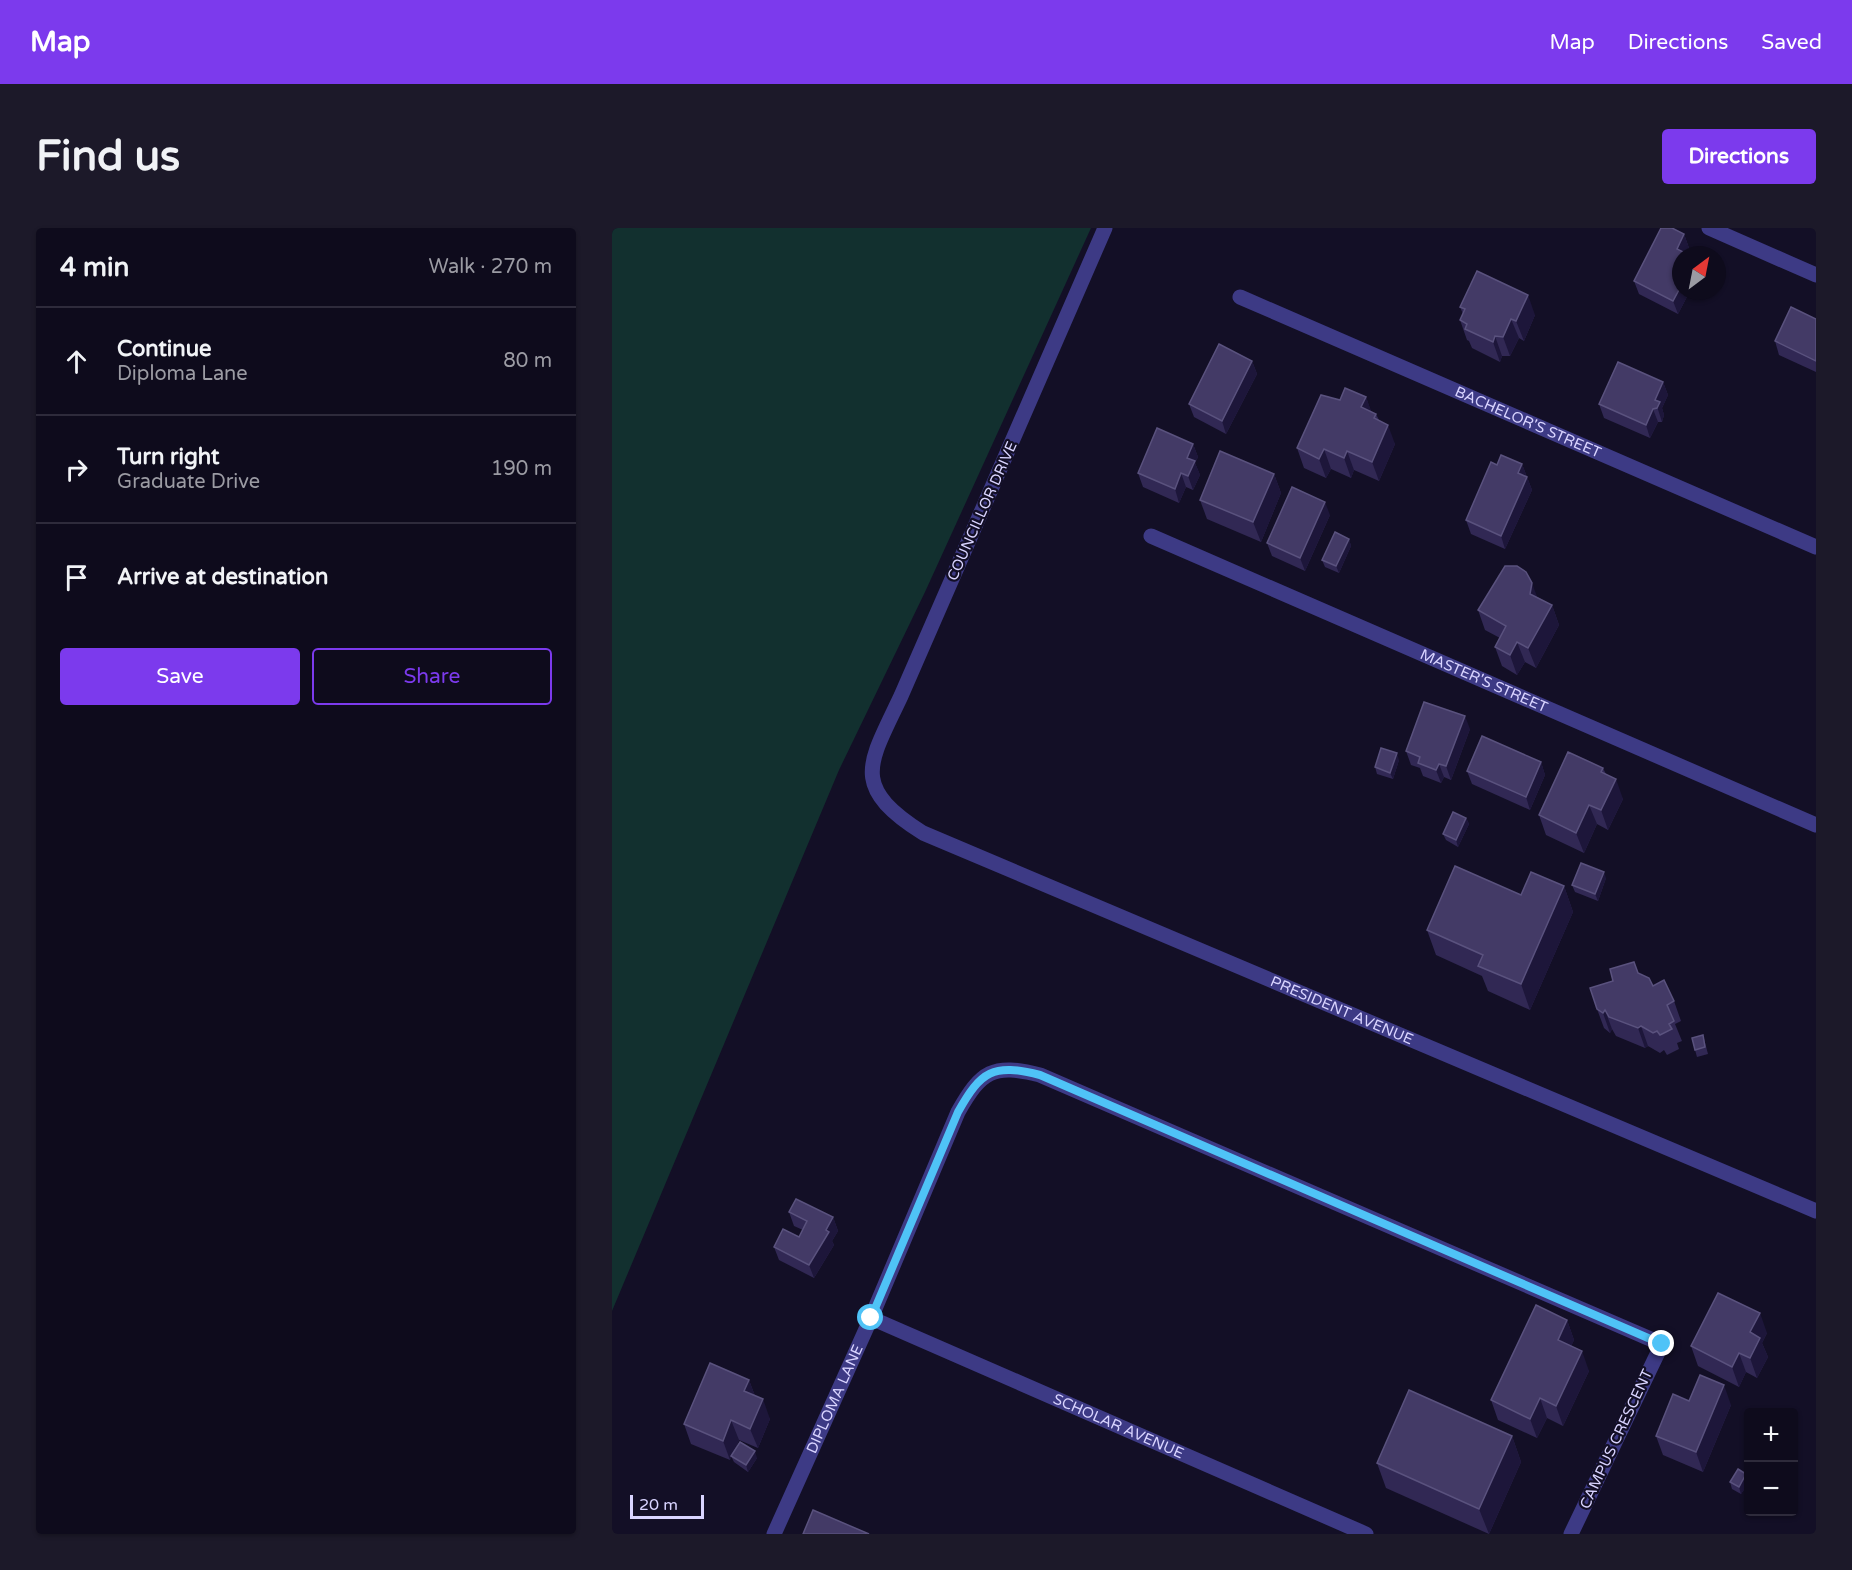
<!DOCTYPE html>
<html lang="en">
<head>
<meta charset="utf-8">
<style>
	body { margin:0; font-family:"Varela Round",sans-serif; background:#1c1929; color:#f1f3f6 }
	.controls { position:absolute; right:18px; bottom:18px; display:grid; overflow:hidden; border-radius:6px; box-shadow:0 2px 4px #0004 }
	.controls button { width:54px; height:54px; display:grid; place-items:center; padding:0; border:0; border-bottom:2px solid #2e2b3b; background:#0e0b1c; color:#f1f3f6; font:30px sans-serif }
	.compass { position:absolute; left:1060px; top:18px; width:54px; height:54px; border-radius:50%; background:#0e0b1c; box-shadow:0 2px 4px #0004; rotate:32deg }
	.scale { position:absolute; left:18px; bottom:15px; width:74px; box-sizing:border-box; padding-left:6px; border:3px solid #d9d4ff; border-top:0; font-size:16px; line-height:21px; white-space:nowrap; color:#d9d4ff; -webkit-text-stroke:4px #130f26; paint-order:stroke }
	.stop { position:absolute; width:18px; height:18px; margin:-14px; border:4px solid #4fc3f7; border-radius:50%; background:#fff }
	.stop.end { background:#4fc3f7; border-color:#fff; box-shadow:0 2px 6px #0008 }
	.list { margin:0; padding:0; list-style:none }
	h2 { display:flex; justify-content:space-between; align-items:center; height:78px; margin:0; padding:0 24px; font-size:26px }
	h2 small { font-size:20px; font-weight:400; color:#9b9ba3 }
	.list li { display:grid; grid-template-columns:39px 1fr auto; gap:18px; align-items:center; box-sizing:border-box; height:108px; padding:0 24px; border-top:2px solid #2e2b3b }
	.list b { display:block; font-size:22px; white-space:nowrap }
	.list p { margin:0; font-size:20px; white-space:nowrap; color:#9b9ba3 }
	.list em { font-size:20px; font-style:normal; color:#9b9ba3 }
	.actions { display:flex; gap:12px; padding:18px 24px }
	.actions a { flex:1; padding:14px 0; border:2px solid #7c3aed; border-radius:6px; text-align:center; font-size:21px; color:#7c3aed }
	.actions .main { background:#7c3aed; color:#fff }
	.icon { flex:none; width:33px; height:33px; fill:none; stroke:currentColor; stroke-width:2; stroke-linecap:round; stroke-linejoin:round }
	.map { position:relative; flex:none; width:1204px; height:1306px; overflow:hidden; border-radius:6px }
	header { display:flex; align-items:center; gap:36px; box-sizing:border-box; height:84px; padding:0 30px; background:#7c3aed; color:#fff }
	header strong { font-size:28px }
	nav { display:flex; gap:33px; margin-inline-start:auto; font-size:21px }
	.intro { display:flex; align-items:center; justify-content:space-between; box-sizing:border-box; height:144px; padding:0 36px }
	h1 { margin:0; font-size:42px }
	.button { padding:15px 27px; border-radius:6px; background:#7c3aed; color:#fff; font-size:21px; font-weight:700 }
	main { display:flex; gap:36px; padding:0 36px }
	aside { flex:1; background:#0e0b1c; border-radius:6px; box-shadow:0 2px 4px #0004 }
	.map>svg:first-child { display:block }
</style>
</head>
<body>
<header>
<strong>Map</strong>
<nav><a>Map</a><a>Directions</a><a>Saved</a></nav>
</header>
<div class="intro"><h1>Find us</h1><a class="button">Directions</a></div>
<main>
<aside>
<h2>4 min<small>Walk · 270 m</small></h2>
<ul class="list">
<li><svg class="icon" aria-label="ahead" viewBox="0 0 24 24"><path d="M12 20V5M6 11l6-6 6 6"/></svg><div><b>Continue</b><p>Diploma Lane</p></div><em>80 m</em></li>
<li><svg class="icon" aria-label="right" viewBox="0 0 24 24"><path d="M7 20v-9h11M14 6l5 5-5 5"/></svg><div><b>Turn right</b><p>Graduate Drive</p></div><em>190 m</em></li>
<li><svg class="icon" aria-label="arrive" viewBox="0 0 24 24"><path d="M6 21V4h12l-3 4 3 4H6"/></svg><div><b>Arrive at destination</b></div></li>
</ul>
<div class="actions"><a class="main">Save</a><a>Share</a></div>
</aside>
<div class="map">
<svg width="1204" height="1306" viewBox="0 0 1204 1306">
	<rect width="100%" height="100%" fill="#130f26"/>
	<polygon fill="#12302f" points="0,0 479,0 313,364 227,542 0,1083"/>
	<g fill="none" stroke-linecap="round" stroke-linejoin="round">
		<g stroke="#3d3a85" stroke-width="15">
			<path id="s1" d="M 493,0 L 289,468 C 257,536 237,558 311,605 L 1204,983"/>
			<polyline points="1097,0 1204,47"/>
			<path id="s2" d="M 628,69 L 1204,319"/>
			<path id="s3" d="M 539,308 L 1204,597"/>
			<path id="s4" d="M 259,1090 L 754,1306"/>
			<path id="s5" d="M 162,1306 L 259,1090 L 346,884 C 369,843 381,835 428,847 L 1050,1116 L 959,1306"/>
		</g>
	</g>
	<g fill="#312854">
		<polygon points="1072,6 1077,20 1074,26 1069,63 1078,63 1066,86 1027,66 1022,53"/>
		<polygon points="848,79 923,87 912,113 907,110 898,128 890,128 888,134 860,120 857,113 855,112 848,92 851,86"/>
		<polygon points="1204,91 1204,144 1167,127 1163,113"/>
		<polygon points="640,133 645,146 614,206 582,189 577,176"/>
		<polygon points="1051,154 1056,167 1050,180 1052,187 1050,194 1046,194 1038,210 992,190 987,176"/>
		<polygon points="754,169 759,184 764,186 767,192 783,216 767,253 742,242 739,250 719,241 714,250 692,240 685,220 728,172"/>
		<polygon points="581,216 586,229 583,235 588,247 581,262 574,259 567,275 531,259 526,245"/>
		<polygon points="910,236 920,262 893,321 859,306 854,292 885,237"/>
		<polygon points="662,246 669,265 649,314 595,291 588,272"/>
		<polygon points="718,287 693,343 660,328 655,315"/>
		<polygon points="737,311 739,318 727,345 713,339 710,332"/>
		<polygon points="925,369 940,377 947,397 924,440 913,434 905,447 890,438 883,419 888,410 873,402 866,382"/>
		<polygon points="858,501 839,552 832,549 829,555 811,548 808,540 799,537 794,523"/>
		<polygon points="787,532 781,551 765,546 763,539"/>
		<polygon points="929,534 933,547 918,582 860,556 855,543"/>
		<polygon points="991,540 994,546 1011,571 996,602 985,596 972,625 934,607 927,587"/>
		<polygon points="854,590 857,596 846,619 834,612 831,606"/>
		<polygon points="994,650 986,673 963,664 960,657"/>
		<polygon points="952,658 961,684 918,782 876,763 870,748 824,727 815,702 909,667"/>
		<polygon points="1026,745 1041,758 1062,773 1069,793 1063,796 1070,813 1065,815 1067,821 1055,827 1052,822 1048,825 1036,818 1033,820 1004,808 1000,801 998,805 992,800 985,781"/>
		<polygon points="1091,807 1096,826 1085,829 1083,822"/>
		<polygon points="177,984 221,989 226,1003 220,1013 222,1017 202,1050 167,1032 162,1019 187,1009 191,1002 182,998"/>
		<polygon points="955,1092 962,1112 959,1118 977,1143 951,1198 935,1190 925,1210 886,1192 879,1172"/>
		<polygon points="1155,1105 1150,1115 1156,1129 1145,1150 1134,1144 1127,1159 1086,1138 1079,1118"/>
		<polygon points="137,1152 143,1168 158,1191 146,1220 127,1212 121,1225 145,1230 136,1244 122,1234 119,1228 118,1232 79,1216 72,1196"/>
		<polygon points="1077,1173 1119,1177 1091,1244 1051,1227 1044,1208"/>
		<polygon points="900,1208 909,1234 877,1306 774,1260 765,1235"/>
		<polygon points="1134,1246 1137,1254 1129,1266 1120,1261 1118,1254"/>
	</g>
	<g fill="#1d163a">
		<polygon points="1072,6 1077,20 1073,27 1065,21"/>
		<polygon points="1069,58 1069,63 1078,63 1066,86 1061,73"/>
		<polygon points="916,67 923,87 912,113 904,93"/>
		<polygon points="899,91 907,110 898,128 891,109"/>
		<polygon points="883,108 890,128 888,134 881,114"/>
		<polygon points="640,133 645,146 614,206 610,193"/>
		<polygon points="1051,154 1056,167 1050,180 1052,187 1050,194 1043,172"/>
		<polygon points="754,169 761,188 749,179"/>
		<polygon points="1041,181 1046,194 1038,210 1034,197"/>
		<polygon points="776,197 783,216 767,253 760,234"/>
		<polygon points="581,216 586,229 583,235 588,247 581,262 576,248 575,230"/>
		<polygon points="712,221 719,241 714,250 707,231"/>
		<polygon points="735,223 742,242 739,250 732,230"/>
		<polygon points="910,236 920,262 893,321 889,308 906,245"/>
		<polygon points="569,245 574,259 567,275 563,261"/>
		<polygon points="662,246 669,265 649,314 641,294"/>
		<polygon points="713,274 718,287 693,343 688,330"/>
		<polygon points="737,311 739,318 727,345 724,338"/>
		<polygon points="920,355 927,374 918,366"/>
		<polygon points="940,377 947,397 924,440 916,420"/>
		<polygon points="905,414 913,434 905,447 898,427"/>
		<polygon points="853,488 858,501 839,552 834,538"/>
		<polygon points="785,525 787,532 781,551 778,545"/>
		<polygon points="929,534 933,547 918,582 914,569"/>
		<polygon points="827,536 832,549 829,555 824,542"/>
		<polygon points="1004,551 1011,571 996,602 989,582"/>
		<polygon points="977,577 985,596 972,625 964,605"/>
		<polygon points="854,590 857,596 846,619 844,612"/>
		<polygon points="992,644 994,650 986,673 983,666"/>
		<polygon points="952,658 961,684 918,782 909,756"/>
		<polygon points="993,782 1000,801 998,805 991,785"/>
		<polygon points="1029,798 1036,818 1033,820 1026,800"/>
		<polygon points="221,989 226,1003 220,1013 222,1017 202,1050 197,1037"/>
		<polygon points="1148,1085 1155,1105 1150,1115 1156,1129 1145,1150 1138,1130 1138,1104"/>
		<polygon points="955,1092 962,1112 953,1131 946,1112"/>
		<polygon points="970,1123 977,1143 951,1198 944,1178"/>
		<polygon points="1127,1125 1134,1144 1127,1159 1120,1139"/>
		<polygon points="137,1152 144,1171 132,1163"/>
		<polygon points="1112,1157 1119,1177 1091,1244 1084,1224"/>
		<polygon points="928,1170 935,1190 925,1210 918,1191"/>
		<polygon points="151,1171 158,1191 146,1220 138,1201"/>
		<polygon points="119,1192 127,1212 118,1232 111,1213"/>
		<polygon points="900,1208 909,1234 877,1306 867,1281"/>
		<polygon points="143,1223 145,1230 136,1244 134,1237"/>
		<polygon points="1134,1246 1137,1254 1129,1266 1127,1259"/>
	</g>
	<g fill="#433a66" stroke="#5a527e" stroke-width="1.5">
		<polygon points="1049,0 1060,0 1072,6 1065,21 1077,27 1069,27 1069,58 1061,73 1022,53"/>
		<polygon points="865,43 916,67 904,93 899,91 891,109 883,108 881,114 853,101 855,96 848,92 853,81 848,79"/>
		<polygon points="1179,79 1204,91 1204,133 1163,113"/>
		<polygon points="607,116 640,133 610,193 577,176"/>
		<polygon points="1006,134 1051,154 1043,172 1048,174 1045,180 1041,181 1034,197 987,176"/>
		<polygon points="733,160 754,169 749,179 764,186 762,190 776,197 760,234 735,223 732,230 712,221 707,231 685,220 709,167 728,172"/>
		<polygon points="545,200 581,216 575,230 583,233 576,248 569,245 563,261 526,245"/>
		<polygon points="608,223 662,246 641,294 588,272"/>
		<polygon points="889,227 910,236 906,245 915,249 889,308 854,292 879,234 885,237"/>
		<polygon points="680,259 713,274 688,330 655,315"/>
		<polygon points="723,304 737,311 724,338 710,332"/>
		<polygon points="893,338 905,338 914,344 920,355 918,366 940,377 916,420 905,414 898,427 883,419 894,398 866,382"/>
		<polygon points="812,474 853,488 834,538 827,536 824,542 806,535 808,529 794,523"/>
		<polygon points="870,508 929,534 914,569 855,543"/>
		<polygon points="769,520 785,525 778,545 763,539"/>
		<polygon points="956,524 991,540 989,544 1004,551 989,582 977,577 964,605 927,587"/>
		<polygon points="841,584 854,590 844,612 831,606"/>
		<polygon points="969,635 992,644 983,666 960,657"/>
		<polygon points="843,638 909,667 919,644 952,658 909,756 866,738 871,727 815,702"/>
		<polygon points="1022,734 1026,745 1037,750 1041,758 1052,752 1062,773 1055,777 1062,793 1057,796 1060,801 1048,807 1045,803 1041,805 1029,798 1026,800 997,789 993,782 991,785 985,781 978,760 1001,753 998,741"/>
		<polygon points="1091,807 1093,819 1083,822 1080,810"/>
		<polygon points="184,971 221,989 214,1002 217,1004 197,1037 162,1019 171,1001 187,1009 195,993 177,984"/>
		<polygon points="1106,1065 1148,1085 1138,1104 1148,1110 1138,1130 1127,1125 1120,1139 1079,1118"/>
		<polygon points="924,1077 955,1092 946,1112 970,1123 944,1178 928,1170 918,1191 879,1172"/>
		<polygon points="98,1135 137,1152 132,1163 151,1171 138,1201 119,1192 111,1213 72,1196"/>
		<polygon points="1088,1147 1112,1157 1084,1224 1044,1208 1061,1166 1077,1173"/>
		<polygon points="797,1162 900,1208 867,1281 765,1235"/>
		<polygon points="128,1214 143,1223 134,1237 119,1228"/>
		<polygon points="1126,1241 1134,1246 1127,1259 1118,1254"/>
		<polygon points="201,1282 257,1306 191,1306"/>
	</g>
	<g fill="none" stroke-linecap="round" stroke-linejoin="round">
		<path stroke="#4fc3f7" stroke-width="8" d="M 259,1090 L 346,884 C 369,843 381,835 428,847 L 1050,1116"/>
	</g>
	<g text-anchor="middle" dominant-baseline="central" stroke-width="4.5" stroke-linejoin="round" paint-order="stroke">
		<g font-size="15" fill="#d9d4ff" stroke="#130f26">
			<text stroke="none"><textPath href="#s2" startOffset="314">BACHELOR'S STREET</textPath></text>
			<text transform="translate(370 283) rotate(-66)">COUNCILLOR DRIVE</text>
			<text stroke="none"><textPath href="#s3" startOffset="363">MASTER'S STREET</textPath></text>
			<text stroke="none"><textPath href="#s1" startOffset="1130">PRESIDENT AVENUE</textPath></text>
			<text stroke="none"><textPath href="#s5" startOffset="148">DIPLOMA LANE</textPath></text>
			<text stroke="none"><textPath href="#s4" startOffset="270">SCHOLAR AVENUE</textPath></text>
			<text transform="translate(1004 1211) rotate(-65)">CAMPUS CRESCENT</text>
		</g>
	</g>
</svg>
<div class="controls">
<button>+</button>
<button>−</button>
</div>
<svg class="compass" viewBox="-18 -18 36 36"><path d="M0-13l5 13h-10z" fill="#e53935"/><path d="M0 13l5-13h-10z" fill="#9b9ba3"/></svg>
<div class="scale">20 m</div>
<div class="stop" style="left:259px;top:1090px"></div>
<div class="stop end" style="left:1050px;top:1116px"></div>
</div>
</main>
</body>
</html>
